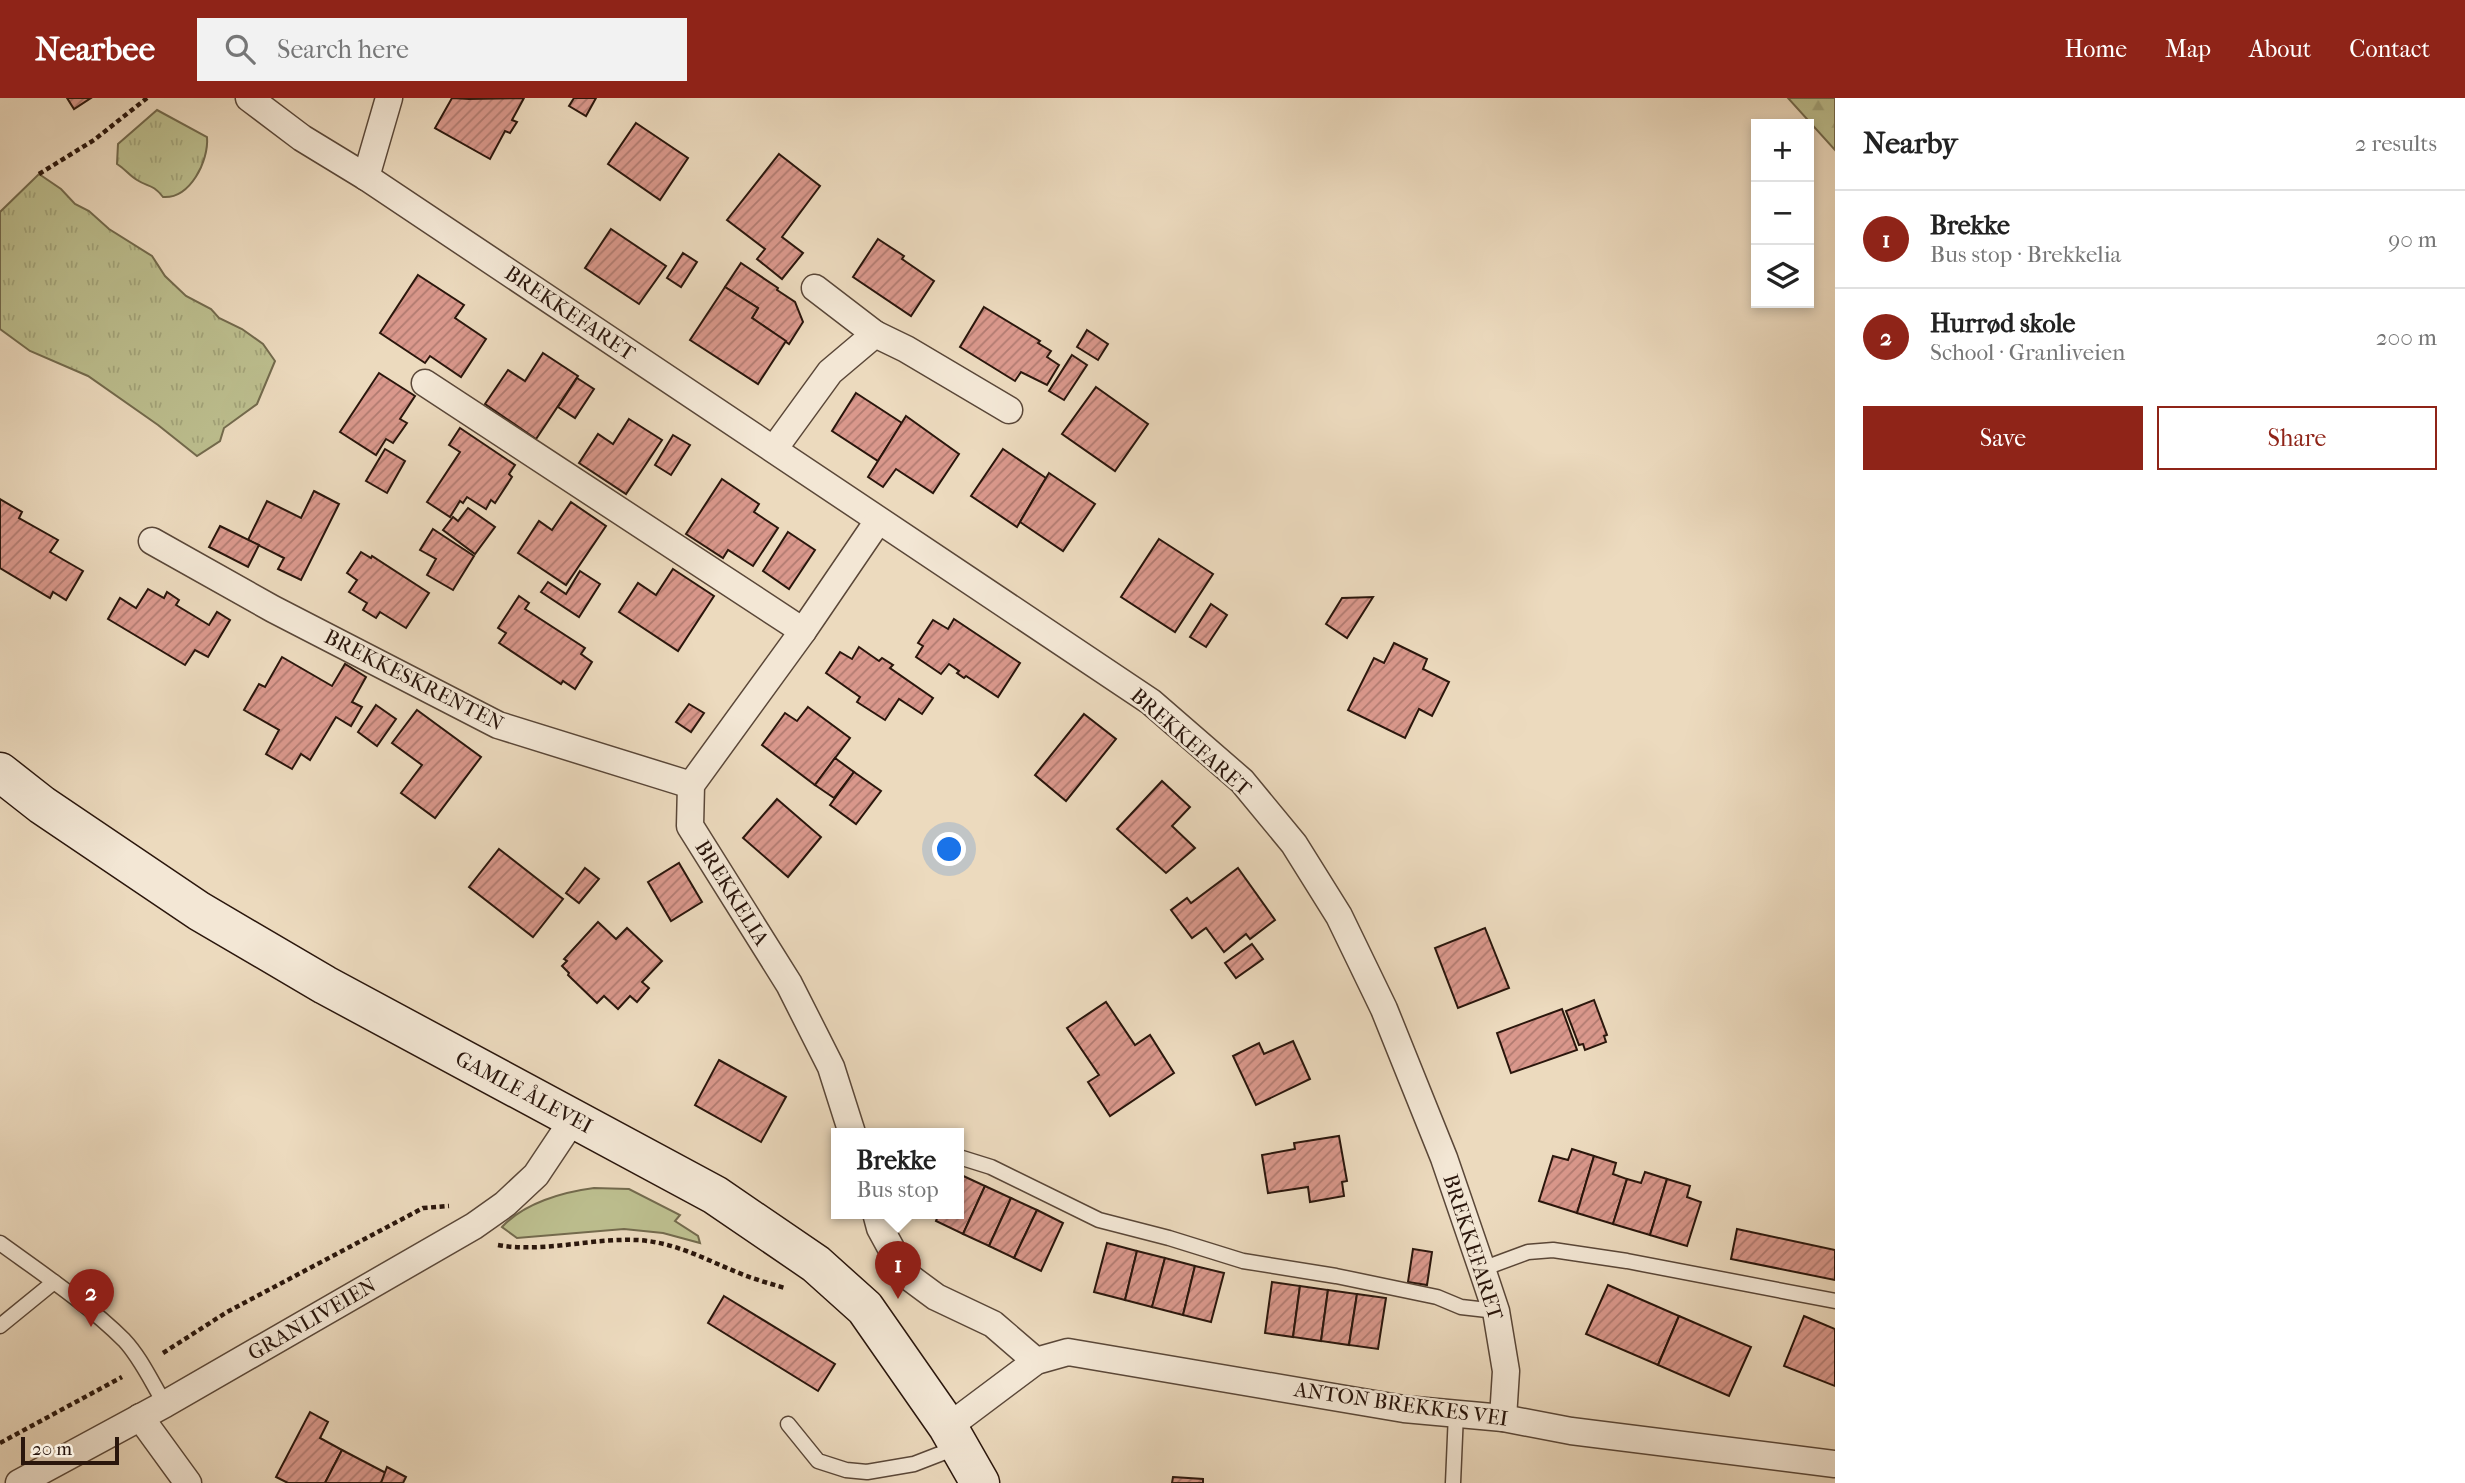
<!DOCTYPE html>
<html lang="en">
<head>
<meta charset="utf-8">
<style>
	body { margin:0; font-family:"IM FELL French Canon",serif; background:#f2f2f2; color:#222 }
	.controls { position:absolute; right:21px; top:21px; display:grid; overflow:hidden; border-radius:0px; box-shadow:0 4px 10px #0003 }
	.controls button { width:63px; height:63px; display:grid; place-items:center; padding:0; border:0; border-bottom:2px solid #e0e0e0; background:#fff; color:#222; font:35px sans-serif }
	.scale { position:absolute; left:21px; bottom:18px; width:98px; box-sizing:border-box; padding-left:7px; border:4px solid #2a160c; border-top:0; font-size:19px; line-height:24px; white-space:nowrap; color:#2a160c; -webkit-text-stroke:5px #f3e7d5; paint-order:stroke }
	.you { position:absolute; left:950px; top:752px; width:24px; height:24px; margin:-18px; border:5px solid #fff; border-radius:50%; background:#1a73e8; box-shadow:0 0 0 10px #1a73e833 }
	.badge { display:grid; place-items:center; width:46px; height:46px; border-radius:50%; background:#8f2418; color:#fff; font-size:23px; font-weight:700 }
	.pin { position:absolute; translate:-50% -58px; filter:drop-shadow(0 2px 4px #0008) }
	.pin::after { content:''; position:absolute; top:37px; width:24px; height:21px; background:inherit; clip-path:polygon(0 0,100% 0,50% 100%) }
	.popup { position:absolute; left:831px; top:1030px; width:133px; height:91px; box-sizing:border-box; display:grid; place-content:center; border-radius:0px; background:#fff; filter:drop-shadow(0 2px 5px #0005); font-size:23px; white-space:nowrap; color:#767676 }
	.popup b { font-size:26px; color:#222 }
	.popup::after { content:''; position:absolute; left:50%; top:100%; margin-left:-14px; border:14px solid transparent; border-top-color:#fff }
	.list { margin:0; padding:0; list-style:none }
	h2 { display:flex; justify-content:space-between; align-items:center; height:91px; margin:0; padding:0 28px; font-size:30px }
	h2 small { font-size:23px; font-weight:400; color:#767676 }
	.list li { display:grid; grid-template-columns:46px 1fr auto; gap:21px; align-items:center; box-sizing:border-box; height:98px; padding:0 28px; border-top:2px solid #e0e0e0 }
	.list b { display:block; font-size:26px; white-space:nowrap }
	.list p { margin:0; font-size:23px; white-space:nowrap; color:#767676 }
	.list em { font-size:23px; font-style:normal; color:#767676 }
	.actions { display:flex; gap:14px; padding:21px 28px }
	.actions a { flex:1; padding:16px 0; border:2px solid #8f2418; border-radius:0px; text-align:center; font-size:24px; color:#8f2418 }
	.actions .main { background:#8f2418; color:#fff }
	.icon { flex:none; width:38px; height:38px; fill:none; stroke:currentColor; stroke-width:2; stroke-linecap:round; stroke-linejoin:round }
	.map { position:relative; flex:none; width:1835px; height:1385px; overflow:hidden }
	header { display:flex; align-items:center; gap:42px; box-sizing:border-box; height:98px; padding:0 35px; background:#8f2418; color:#fff }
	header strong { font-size:33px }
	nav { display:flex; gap:38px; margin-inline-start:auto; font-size:24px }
	.search { width:490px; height:63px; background:#f2f2f2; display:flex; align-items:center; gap:18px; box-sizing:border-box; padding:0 24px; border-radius:0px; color:#767676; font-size:26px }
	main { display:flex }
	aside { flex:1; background:#fff }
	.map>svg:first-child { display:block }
</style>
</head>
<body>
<header>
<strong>Nearbee</strong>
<div class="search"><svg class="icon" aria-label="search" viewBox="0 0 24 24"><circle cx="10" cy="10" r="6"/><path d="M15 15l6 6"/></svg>Search here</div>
<nav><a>Home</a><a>Map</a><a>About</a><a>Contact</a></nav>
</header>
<main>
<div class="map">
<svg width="1835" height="1385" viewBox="0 0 1835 1385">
	<defs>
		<pattern id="forest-firs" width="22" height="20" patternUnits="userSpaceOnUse" patternTransform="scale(1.75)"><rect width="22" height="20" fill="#bcbe8e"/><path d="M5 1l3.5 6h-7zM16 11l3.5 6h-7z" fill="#a2a379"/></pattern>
		<pattern id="park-tufts" width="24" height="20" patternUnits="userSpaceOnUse" patternTransform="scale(1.75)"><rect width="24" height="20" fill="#bcbe8e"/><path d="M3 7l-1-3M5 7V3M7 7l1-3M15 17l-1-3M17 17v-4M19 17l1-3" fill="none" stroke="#a2a379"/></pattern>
		<pattern id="building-hatch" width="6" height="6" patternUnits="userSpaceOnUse" patternTransform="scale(1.75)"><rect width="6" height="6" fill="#da988c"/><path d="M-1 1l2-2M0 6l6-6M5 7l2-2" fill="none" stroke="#b17b71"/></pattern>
	</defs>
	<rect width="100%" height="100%" fill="#ecdabe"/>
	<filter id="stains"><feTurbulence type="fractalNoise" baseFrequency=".00286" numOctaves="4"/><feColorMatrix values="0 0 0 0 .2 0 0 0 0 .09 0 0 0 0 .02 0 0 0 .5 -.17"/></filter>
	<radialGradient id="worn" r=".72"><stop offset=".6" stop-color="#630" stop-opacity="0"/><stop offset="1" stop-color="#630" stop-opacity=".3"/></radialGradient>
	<path fill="#bcbe8e" stroke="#736a4d" stroke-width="2" d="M 594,1090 L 629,1091 L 680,1117 L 675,1123 L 698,1138 L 700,1145 L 663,1135 L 624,1131 L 517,1140 L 502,1129 C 524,1105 563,1094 594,1090 Z"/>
	<polygon fill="url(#forest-firs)" stroke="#736a4d" stroke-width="2" points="1788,0 1835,0 1835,52"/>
	<g fill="url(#park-tufts)" stroke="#736a4d" stroke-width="2">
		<path d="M 157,12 L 207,39 C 209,63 190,101 163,99 C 153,86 148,89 137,82 C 130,78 125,71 117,66 L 118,46 Z"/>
		<polygon points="39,76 61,91 75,106 89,113 109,131 152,158 165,178 186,198 211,211 219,220 242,231 263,246 275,263 257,306 224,330 220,343 197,358 158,327 88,278 30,253 0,231 0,114"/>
	</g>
	<g fill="url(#building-hatch)" stroke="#2a160c" stroke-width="2">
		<polygon points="67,0 91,0 74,11"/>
		<polygon points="452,0 469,1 524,0 512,22 517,24 510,35 505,33 490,61 435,30"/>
		<polygon points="574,0 596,0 586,18 569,8"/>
		<polygon points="636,25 688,60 660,102 608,66"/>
		<polygon points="779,56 820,88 782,139 803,155 782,181 757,161 765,151 727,122"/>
		<polygon points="611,131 666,168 639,206 585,170"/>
		<polygon points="878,141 904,158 902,161 934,183 911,218 853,179"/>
		<polygon points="683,155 697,164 681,189 667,180"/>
		<polygon points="741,165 778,190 777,192 795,204 803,224 789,246 752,220 758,210 725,189"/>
		<polygon points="418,177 464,207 455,220 486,241 461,279 430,258 425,265 380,235"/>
		<polygon points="725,189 758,210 752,220 786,243 758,286 690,242"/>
		<polygon points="984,209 1040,243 1038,245 1051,253 1047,259 1059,267 1047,287 1021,274 1015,283 960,249"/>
		<polygon points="1087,232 1108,246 1098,262 1077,249"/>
		<polygon points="543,255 578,278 536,341 485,306 508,272 525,283"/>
		<polygon points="1072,257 1087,267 1064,302 1049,293"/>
		<polygon points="379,275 415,298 400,321 407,325 393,345 386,341 376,357 340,334"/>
		<polygon points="577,280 594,291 575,320 558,309"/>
		<polygon points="1096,289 1148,326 1115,373 1062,336"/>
		<polygon points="856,295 902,325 878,363 832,333"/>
		<polygon points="906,318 959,356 933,395 896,371 883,389 868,379"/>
		<polygon points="629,321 662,342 626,396 579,365 598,336 613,346"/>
		<polygon points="460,330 515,367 509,376 512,379 495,405 491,402 486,411 467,399 463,405 460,403 450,419 427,404 460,354 449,347"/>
		<polygon points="673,337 690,347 671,377 655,367"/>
		<polygon points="385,351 405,363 387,395 366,383"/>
		<polygon points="1003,351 1046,380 1017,429 971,398"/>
		<polygon points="1049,375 1095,406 1063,453 1020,424"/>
		<polygon points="722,381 759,406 754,414 778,430 753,468 728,452 723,460 686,436"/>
		<polygon points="314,393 339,406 301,482 278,471 284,460 248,442 267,403 301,420"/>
		<polygon points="0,401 22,414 19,420 58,442 50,454 83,473 66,502 53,494 50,500 0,470"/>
		<polygon points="571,404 606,428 566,487 518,455 539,423 552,432"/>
		<polygon points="468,410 495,429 475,456 443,432 453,419 458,423"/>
		<polygon points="220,428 259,447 248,469 209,449"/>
		<polygon points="433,431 474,458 453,492 427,477 436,461 420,452"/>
		<polygon points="788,434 815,452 789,491 763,473"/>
		<polygon points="1159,441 1213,476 1175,534 1121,499"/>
		<polygon points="361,454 371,460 372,458 429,495 406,530 380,514 376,520 363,512 367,505 349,494 357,482 347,475"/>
		<polygon points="673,471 714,498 678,553 619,514 638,485 656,497"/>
		<polygon points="580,473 600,486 579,519 541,494 548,484 566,496"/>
		<polygon points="148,491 164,500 167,494 179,502 176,507 209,527 217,514 230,522 208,559 195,552 185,567 108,521 120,500 136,510"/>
		<polygon points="519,498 529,505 525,511 585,550 581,556 592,564 575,591 563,583 561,586 499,545 506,535 498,530"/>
		<polygon points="1373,499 1347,540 1326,526 1342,500"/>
		<polygon points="1211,506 1227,517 1206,549 1190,539"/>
		<polygon points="954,521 1020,565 998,599 966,578 964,580 957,575 959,573 949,566 941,576 916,559 923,548 918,545 933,522 948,531"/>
		<polygon points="1394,545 1427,561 1423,571 1449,584 1432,618 1419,611 1405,640 1348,612 1374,560 1384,565"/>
		<polygon points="859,549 879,563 882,560 893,567 890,570 933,600 922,616 899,601 885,622 857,604 860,599 826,575 840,554 852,561"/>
		<polygon points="282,559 332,588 345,566 366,579 352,604 362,609 351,628 336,619 310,662 301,656 292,671 266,656 279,632 244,612 259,586 265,589"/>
		<polygon points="689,606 704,615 691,634 676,624"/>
		<polygon points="376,607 396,621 377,648 358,634"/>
		<polygon points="808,609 850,640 815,687 762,647 785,615 797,623"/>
		<polygon points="417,612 481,659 435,720 401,695 422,667 392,645"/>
		<polygon points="1084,616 1116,641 1066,703 1035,677"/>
		<polygon points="835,660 854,674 834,700 815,687"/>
		<polygon points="854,674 881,693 856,726 830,707"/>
		<polygon points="1162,683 1190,709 1172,728 1195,750 1166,775 1117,731"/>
		<polygon points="777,701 821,739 788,779 743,740"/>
		<polygon points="499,751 563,801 533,839 469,789"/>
		<polygon points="679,765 702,804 671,823 648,784"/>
		<polygon points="585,770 599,781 579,805 566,795"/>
		<polygon points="1238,770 1275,822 1250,841 1246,836 1224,854 1206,830 1192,840 1171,812 1187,800 1191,805"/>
		<polygon points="598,824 616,841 627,830 662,863 642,884 649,890 637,904 630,898 618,911 604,898 597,905 568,877 569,875 562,868 567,863 564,861"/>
		<polygon points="1485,830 1509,890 1458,910 1435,850"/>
		<polygon points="1252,846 1263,861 1236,880 1225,865"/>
		<polygon points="1594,902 1607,937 1604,938 1606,944 1585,952 1583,946 1579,947 1566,913"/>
		<polygon points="1106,904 1135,947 1150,937 1174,975 1110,1018 1088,984 1099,977 1067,930"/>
		<polygon points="1562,911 1577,952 1511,975 1497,935"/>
		<polygon points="1293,943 1310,981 1256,1007 1233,958 1259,945 1264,956"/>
		<polygon points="719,962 786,999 761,1044 695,1007"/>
		<polygon points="1339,1038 1347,1083 1342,1084 1344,1098 1310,1104 1308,1089 1268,1095 1262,1057 1295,1051 1294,1045"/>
		<polygon points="1572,1051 1594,1058 1577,1115 1539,1103 1553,1058 1568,1062"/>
		<polygon points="1594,1058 1616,1065 1613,1076 1627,1081 1613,1126 1577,1115"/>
		<polygon points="1645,1074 1667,1081 1650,1137 1613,1126 1627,1081 1641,1085"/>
		<polygon points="959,1076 985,1088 963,1136 936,1123 939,1115 959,1115"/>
		<polygon points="1667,1081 1690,1088 1687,1099 1701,1104 1687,1148 1650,1137"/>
		<polygon points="985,1088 1011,1100 989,1148 963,1136"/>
		<polygon points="1011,1100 1037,1112 1014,1160 989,1148"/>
		<polygon points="1037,1112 1063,1125 1041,1173 1014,1160"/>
		<polygon points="1737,1131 1835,1152 1835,1182 1731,1161"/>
		<polygon points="1107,1145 1137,1153 1125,1202 1094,1194"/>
		<polygon points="1413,1151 1432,1154 1427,1187 1408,1184"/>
		<polygon points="1137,1153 1165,1160 1152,1209 1125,1202"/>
		<polygon points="1165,1160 1195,1168 1183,1217 1152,1209"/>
		<polygon points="1195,1168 1224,1175 1211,1224 1183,1217"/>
		<polygon points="1272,1184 1300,1188 1293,1239 1265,1235"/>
		<polygon points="1608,1187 1679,1218 1658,1267 1586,1236"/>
		<polygon points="1300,1188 1328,1192 1321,1243 1293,1239"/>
		<polygon points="1328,1192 1357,1196 1349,1247 1321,1243"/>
		<polygon points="1357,1196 1386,1200 1378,1251 1349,1247"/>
		<polygon points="724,1198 835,1266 818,1293 708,1225"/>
		<polygon points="1679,1218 1751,1249 1729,1298 1658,1267"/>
		<polygon points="1804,1218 1835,1231 1835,1288 1784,1268"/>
		<polygon points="310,1314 328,1324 320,1340 342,1352 325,1385 288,1385 276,1379"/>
		<polygon points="342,1352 386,1375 381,1385 325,1385"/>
		<polygon points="387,1369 406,1379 403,1385 381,1385"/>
		<polygon points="1173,1379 1203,1381 1203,1385 1172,1385"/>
	</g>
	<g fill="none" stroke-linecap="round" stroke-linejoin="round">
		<defs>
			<g id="lane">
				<polyline points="959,1059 991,1069 1099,1122 1169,1140 1243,1163 1336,1178 1437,1199 1461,1209 1496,1213"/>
				<path d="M 0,1145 C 40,1174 89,1207 124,1242 C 141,1260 152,1285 165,1306"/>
				<polyline points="1482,1171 1528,1154 1553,1152 1627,1163 1835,1203"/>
				<polyline points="0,1228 54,1184"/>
				<polyline points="788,1326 818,1363 846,1372 867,1374 914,1366 958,1349"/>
				<polyline points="1453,1385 1456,1315"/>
			</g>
			<g id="street">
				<polyline points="249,0 302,40 366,79 1151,604 1242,683 1294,746 1339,818 1384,911 1444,1060 1482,1171 1496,1213 1506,1273 1503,1320"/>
				<polyline points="366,79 389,0"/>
				<polyline points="815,190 875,236"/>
				<polyline points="425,285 803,533"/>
				<polyline points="774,351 830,274 875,236 906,251 1009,312"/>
				<polyline points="152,443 273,511 498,627 691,687"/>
				<polyline points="852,1035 831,969 789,886 690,728 691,687 803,533 878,423"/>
				<polyline points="876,1115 880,1130 905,1176 936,1199 993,1226 1036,1263"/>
				<polyline points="140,1319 188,1385"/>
				<polyline points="948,1329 1036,1263 1068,1254 1404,1311 1503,1320 1571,1333 1835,1366"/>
				<polyline points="19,1385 165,1306 474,1128 505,1106 536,1077 574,1020"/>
			</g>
			<polyline id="secondary" points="0,674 42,707 199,813 325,887 715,1097 816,1166 865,1210 948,1329 980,1385"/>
		</defs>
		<use href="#lane" stroke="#5a4738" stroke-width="17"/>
		<use href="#street" stroke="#5a4738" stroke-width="29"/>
		<use href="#secondary" stroke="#2a160c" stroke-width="41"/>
		<g stroke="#2a160c" stroke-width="4.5" stroke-dasharray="5 3.5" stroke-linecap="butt">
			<polyline points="39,76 94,42 147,0"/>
			<path d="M 498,1147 C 544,1155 590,1140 637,1142 C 676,1144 708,1163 744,1177 C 757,1182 771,1186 785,1190"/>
			<polyline points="163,1255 227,1214 391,1127 423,1110 449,1108"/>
			<polyline points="0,1345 122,1279"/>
		</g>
		<use href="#lane" stroke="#f3e7d5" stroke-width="14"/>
		<use href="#street" stroke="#f3e7d5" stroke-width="26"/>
		<use href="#secondary" stroke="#f3e7d5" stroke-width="38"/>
	</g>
	<g text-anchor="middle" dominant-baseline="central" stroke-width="5" stroke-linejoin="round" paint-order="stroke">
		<g font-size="21" fill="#2a160c" stroke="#f3e7d5">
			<text transform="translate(570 215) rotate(34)">BREKKEFARET</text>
			<text transform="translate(414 582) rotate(27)">BREKKESKRENTEN</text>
			<text transform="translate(1191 644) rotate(41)">BREKKEFARET</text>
			<text transform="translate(732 795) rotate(58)">BREKKELIA</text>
			<text transform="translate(524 994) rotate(28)">GAMLE ÅLEVEI</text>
			<text transform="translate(1473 1149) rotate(72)">BREKKEFARET</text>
			<text transform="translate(312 1221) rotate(-30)">GRANLIVEIEN</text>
			<text transform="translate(1401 1306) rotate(8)">ANTON BREKKES VEI</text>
		</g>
	</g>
	<rect width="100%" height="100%" filter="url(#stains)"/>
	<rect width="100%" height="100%" fill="url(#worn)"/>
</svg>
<div class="controls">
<button>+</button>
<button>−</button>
<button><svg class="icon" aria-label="layers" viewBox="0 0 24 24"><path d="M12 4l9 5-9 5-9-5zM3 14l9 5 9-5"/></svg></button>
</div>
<div class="scale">20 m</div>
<div class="you"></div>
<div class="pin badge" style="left:898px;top:1201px">1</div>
<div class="popup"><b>Brekke</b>Bus stop</div>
<div class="pin badge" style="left:91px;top:1229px">2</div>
</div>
<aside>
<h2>Nearby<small>2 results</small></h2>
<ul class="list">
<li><span class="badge">1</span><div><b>Brekke</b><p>Bus stop · Brekkelia</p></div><em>90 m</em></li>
<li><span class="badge">2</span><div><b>Hurrød skole</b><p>School · Granliveien</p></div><em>200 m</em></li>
</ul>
<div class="actions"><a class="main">Save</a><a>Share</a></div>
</aside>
</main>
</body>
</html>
